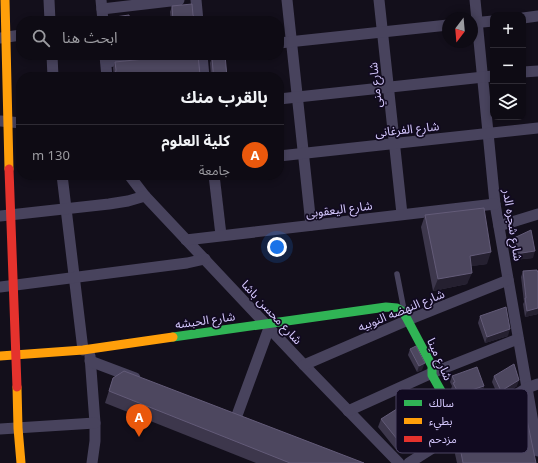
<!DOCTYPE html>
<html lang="ar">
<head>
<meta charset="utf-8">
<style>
	body { margin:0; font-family:"Noto Sans","Noto Sans Arabic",sans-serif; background:#1c1922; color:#f1f3f6; direction:rtl }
	.controls { position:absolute; right:12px; top:12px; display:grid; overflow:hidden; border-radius:8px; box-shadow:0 2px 6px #0003 }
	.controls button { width:36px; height:36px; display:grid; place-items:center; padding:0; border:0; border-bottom:1px solid #2e2b34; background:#0e0b14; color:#f1f3f6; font:20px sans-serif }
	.compass { position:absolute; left:442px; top:12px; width:36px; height:36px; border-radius:50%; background:#0e0b14; box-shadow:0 2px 6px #0003; rotate:196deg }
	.you { position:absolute; left:277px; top:247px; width:14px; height:14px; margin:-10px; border:3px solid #fff; border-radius:50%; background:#1a73e8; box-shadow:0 0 0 6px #1a73e833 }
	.badge { display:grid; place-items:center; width:26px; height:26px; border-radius:50%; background:#ea580c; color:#fff; font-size:13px; font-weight:700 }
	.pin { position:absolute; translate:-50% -33px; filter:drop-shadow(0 1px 2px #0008) }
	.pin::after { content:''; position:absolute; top:21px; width:14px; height:12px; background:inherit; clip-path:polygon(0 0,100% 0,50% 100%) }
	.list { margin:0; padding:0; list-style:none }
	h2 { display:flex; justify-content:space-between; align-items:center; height:52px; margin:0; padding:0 16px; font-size:17px }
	h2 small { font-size:13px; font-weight:400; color:#9b9ba0 }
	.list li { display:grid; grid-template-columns:26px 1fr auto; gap:12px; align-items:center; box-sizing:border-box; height:56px; padding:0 16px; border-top:1px solid #2e2b34 }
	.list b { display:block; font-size:15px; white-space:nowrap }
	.list p { margin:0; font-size:13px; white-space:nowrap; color:#9b9ba0 }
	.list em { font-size:13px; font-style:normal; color:#9b9ba0 }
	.icon { flex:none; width:22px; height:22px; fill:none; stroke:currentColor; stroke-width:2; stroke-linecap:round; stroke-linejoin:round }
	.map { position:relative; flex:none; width:538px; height:463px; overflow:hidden; direction:ltr }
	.search { position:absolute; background:#0e0b14; box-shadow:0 2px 6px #0003; left:16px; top:16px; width:268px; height:44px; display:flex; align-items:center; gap:10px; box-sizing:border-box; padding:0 14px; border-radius:16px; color:#9b9ba0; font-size:15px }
	.panel { position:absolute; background:#0e0b14; box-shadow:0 2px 6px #0003; left:16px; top:72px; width:268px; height:108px; border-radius:16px; direction:rtl }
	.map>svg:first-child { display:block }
</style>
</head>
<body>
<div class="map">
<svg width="538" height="463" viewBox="0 0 538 463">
	<rect width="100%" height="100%" fill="#130f1b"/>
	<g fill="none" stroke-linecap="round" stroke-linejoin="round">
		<polyline stroke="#48435d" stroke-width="5.5" points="397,274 404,310"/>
		<g stroke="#48435d" stroke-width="11">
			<polyline points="49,0 50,21"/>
			<polyline points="101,0 103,21"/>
			<polyline points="196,0 198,21"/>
			<polyline points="287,0 311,225"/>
			<polyline points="379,0 402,214"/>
			<polyline points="475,0 495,204 538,451"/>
			<polyline points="102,9 179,0"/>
			<polyline points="523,18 538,16"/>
			<polyline points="472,23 493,21"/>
			<polyline points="0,38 21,35"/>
			<polyline points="279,43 448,25"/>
			<polyline points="52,55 53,77"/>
			<polyline points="202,55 204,77"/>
			<polyline points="105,56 107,77"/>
			<polyline points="106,62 170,55"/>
			<polyline points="523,72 538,71"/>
			<polyline points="279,99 493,76"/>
			<polyline points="1,121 21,123"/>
			<polyline points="279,156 538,128"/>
			<polyline points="62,175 83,350"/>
			<polyline points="129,175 145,196 304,365 399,463"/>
			<polyline points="214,175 221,235"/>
			<polyline points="0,216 109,204 128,201 145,196"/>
			<polyline points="499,226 538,214"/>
			<polyline points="186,240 495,204"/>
			<polyline points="0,287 187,263 205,259"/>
			<polyline points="90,356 95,423 95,441 92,463"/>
			<polyline points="90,361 135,378"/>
			<polyline points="304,365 408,320 508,280"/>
			<polyline points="348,411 432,373 518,339"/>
			<polyline points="236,418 269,328"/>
			<polyline points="0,429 95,423"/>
			<polyline points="409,463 527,388 538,384"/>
		</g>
		<polyline stroke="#30b455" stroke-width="9" points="173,337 386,307 397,308 402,311 406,317 432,366 432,375 462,428"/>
		<g stroke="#ff9f0a" stroke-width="9">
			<polyline points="5,0 9,169"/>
			<polyline points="0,356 83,350 173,337"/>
			<polyline points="17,387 18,428 21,463"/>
		</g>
		<polyline stroke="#e5322d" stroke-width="9" points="9,169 17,387"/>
	</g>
	<g fill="#3d374c">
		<polygon points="172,6 193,15 196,21 171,21 170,12"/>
		<polygon points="173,56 203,77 114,77 113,68 115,62"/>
		<polygon points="212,57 227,77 211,76 210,63"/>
		<polygon points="425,215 487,264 471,266 467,284 433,291 421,227"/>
		<polygon points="514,238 533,258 513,260 512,244"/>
		<polygon points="523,271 538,273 538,314 525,317 523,304 524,302 521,277"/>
		<polygon points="480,316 508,336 485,343 478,323"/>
		<polygon points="410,349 422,370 417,372 408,355"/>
		<polygon points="452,376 484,386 482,392 457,401 451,389 452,386 450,382"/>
		<polygon points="494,376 517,386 499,398 492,382"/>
		<polygon points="113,378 364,463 256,463 105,403"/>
		<polygon points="413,402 446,420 428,425 425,432 398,452 378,427 381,419"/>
		<polygon points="508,414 536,463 457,463 455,454 459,442 506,433 504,426"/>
	</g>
	<g fill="#252030">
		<polygon points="535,251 533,258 513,260 515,254"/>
		<polygon points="491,252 487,264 466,267 470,256"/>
		<polygon points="472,273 467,284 433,291 438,279"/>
		<polygon points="538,308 538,314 525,317 527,311"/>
		<polygon points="510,329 508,336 485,343 487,337"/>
		<polygon points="425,363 422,370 417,372 419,366"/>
		<polygon points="519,380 517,386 499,398 501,391"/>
		<polygon points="484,386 482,392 457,401 459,394"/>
		<polygon points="449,412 446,420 428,425 425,432 398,452 401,444 425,419"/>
	</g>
	<g fill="#4d475f" stroke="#635b78">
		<polygon points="192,4 193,15 196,21 173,21 172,6"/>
		<polygon points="129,15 130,21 116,21 115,17"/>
		<polygon points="175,55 198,55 200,75 203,77 115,77 115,75 116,70 115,62 173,56"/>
		<polygon points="225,55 227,77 209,77 211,76 213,73 213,71 212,57"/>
		<polygon points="484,208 491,252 470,256 472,273 438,279 425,215"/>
		<polygon points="531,230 535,251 515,254 514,238"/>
		<polygon points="537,270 538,273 538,308 527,311 525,298 526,298 523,271"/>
		<polygon points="506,307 510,329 487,337 480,316"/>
		<polygon points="416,346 425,363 419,366 410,349"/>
		<polygon points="514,364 519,380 501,391 494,376"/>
		<polygon points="477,367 484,386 459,394 453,383 455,382 452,376"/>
		<polygon points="124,371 364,463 290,463 109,391 113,378"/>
		<polygon points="437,390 449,412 425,419 428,424 401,444 381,419 411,400 413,402"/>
		<polygon points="521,391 536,463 463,463 459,442 514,431 508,414"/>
	</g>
	<g text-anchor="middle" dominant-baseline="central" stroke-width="3.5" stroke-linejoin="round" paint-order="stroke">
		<g font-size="12" fill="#d7caff" stroke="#110a20">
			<text transform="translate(375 85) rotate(-96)">شارع مني</text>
			<text transform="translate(407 129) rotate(-6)">شارع الفرغانى</text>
			<text transform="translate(339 209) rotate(-7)">شارع اليعقوبى</text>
			<text transform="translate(513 225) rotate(81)">شارع شجره الدر</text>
			<text transform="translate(401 310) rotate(-22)">شارع النهضه النوبيه</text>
			<text transform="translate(272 312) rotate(47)">شارع محسن باشا</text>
			<text transform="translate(205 320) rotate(-8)">شارع الحبشه</text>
			<text transform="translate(440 359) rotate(66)">شارع مينا</text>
		</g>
	</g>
	<rect x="396" y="389" width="132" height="64" rx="6" fill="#110a20" stroke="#4c4463" stroke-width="1"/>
	<rect x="404" y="400" width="18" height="6" fill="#30b455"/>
	<rect x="404" y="418" width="18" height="6" fill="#ff9f0a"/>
	<rect x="404" y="436" width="18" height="6" fill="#e5322d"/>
	<g font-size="11" fill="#d7caff">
		<text x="429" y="407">سالك</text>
		<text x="429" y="425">بطيء</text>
		<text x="429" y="443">مزدحم</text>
	</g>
</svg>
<div class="controls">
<button>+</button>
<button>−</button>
<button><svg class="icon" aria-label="layers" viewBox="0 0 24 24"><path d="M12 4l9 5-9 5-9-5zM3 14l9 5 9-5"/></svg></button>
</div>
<svg class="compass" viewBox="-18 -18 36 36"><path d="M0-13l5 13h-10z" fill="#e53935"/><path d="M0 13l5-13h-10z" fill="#9b9ba0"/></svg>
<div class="you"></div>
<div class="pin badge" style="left:139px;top:437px">A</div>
<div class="search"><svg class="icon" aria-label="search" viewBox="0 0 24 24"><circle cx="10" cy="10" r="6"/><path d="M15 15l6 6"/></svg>ابحث هنا</div>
<section class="panel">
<h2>بالقرب منك<small></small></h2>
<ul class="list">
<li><span class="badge">A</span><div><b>كلية العلوم</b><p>جامعة</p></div><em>130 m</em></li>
</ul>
</section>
</div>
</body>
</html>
